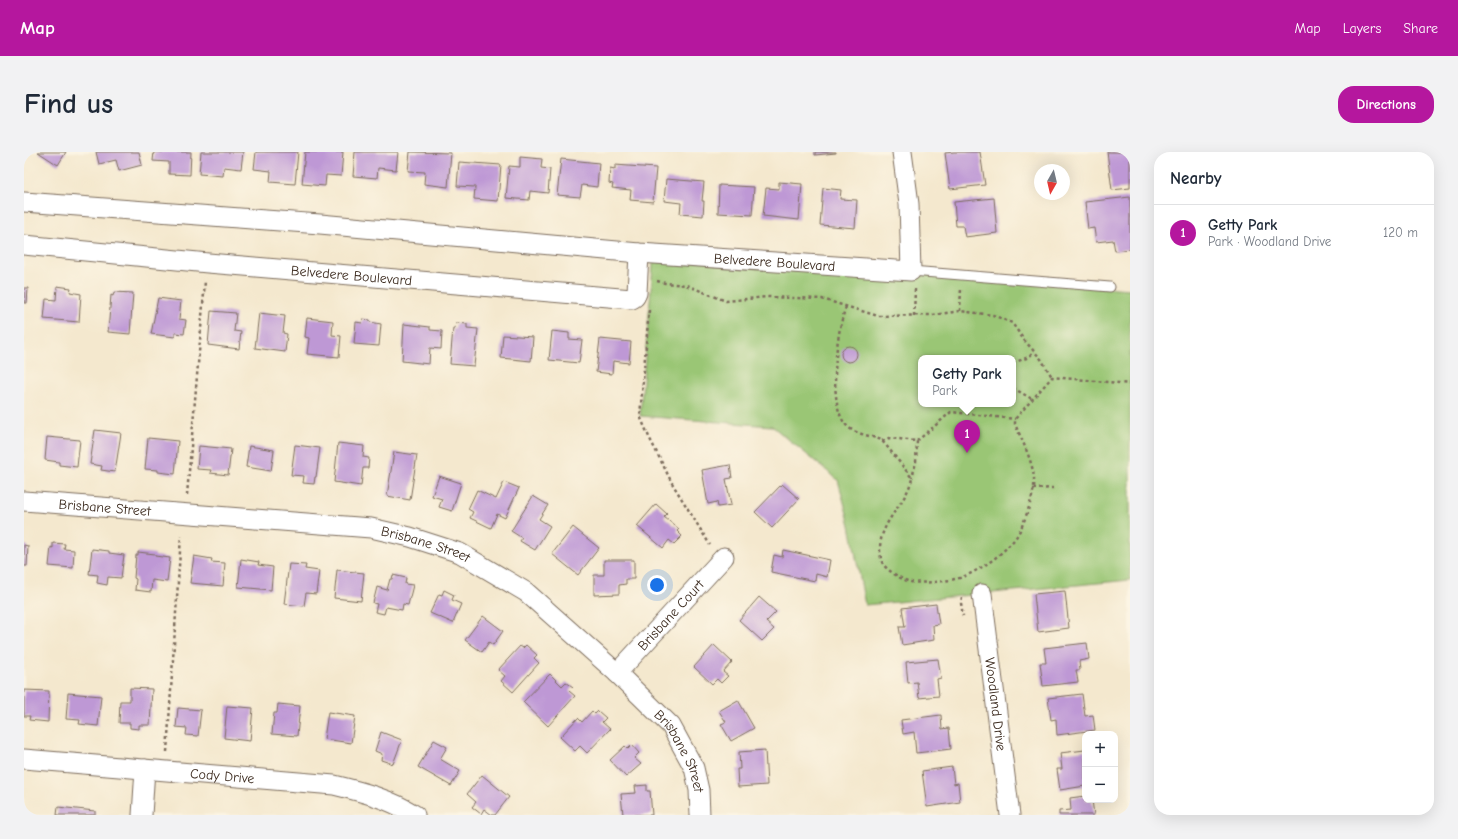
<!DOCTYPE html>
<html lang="en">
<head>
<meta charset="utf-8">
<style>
	body { margin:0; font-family:"Comic Neue",sans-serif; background:#f2f2f3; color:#1f2937 }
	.controls { position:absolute; right:12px; bottom:12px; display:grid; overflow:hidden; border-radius:8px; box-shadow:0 4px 16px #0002 }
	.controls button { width:36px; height:36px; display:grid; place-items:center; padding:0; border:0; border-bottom:1px solid #e0e1e3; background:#fff; color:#1f2937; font:20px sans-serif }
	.compass { position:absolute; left:1010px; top:12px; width:36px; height:36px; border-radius:50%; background:#fff; box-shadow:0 4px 16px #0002; rotate:188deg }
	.you { position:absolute; left:633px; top:433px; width:14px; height:14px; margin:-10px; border:3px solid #fff; border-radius:50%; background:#1a73e8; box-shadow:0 0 0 6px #1a73e833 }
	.badge { display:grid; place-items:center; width:26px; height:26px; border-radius:50%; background:#b5179e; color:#fff; font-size:13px; font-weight:700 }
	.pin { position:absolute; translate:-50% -33px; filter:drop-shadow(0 1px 2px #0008) }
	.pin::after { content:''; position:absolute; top:21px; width:14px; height:12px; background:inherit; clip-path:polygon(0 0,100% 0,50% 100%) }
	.popup { position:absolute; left:894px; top:203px; width:98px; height:52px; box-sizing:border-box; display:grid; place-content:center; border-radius:8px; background:#fff; filter:drop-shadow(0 1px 3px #0005); font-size:13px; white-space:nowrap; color:#747a83 }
	.popup b { font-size:15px; color:#1f2937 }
	.popup::after { content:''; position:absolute; left:50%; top:100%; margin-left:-8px; border:8px solid transparent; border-top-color:#fff }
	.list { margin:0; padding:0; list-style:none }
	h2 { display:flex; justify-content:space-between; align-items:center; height:52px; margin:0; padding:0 16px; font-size:17px }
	h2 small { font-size:13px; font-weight:400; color:#747a83 }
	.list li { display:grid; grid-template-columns:26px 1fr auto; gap:12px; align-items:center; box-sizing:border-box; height:56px; padding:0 16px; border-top:1px solid #e0e1e3 }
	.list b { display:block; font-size:15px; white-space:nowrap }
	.list p { margin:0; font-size:13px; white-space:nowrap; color:#747a83 }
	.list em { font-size:13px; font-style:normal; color:#747a83 }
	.map { position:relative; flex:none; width:1106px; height:663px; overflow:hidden; border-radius:16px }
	header { display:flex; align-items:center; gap:24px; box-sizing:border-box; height:56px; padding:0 20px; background:#b5179e; color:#fff }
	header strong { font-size:19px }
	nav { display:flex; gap:22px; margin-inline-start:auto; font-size:14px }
	.intro { display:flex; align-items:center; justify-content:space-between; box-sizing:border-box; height:96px; padding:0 24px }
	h1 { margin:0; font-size:28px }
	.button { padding:10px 18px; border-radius:16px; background:#b5179e; color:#fff; font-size:14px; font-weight:700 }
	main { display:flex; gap:24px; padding:0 24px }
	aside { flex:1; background:#fff; border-radius:16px; box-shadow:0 4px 16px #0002 }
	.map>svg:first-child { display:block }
</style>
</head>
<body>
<header>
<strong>Map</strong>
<nav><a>Map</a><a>Layers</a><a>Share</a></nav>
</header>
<div class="intro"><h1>Find us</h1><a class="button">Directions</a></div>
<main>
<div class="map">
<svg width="1106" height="663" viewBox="0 0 1106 663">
	<rect width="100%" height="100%" fill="#fcf5e5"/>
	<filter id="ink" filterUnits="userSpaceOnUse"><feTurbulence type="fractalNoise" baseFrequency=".025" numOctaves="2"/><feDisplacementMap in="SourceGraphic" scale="8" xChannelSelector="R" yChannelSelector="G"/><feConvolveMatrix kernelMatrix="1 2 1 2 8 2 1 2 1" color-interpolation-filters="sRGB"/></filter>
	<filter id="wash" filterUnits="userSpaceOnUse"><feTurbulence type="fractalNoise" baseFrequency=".012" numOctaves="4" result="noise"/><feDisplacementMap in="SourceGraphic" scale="16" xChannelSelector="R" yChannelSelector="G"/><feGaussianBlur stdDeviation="0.9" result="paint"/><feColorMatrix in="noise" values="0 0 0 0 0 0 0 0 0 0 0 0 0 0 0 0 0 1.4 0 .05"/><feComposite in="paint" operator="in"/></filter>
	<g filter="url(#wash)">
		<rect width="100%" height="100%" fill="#f4e8ce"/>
		<path fill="#9ac674" stroke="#6a7849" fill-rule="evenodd" d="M 630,102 L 1106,137 L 1106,428 L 841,453 L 826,373 L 814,328 L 748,274 L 616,264 ZM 897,206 L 989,206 L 989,252 L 897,252 Z"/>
		<g id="blocks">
			<g fill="#be98d5">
				<polygon points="14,0 42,0 34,13"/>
				<polygon points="72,0 115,0 118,13 95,19 92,8 75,12"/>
				<polygon points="130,0 167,0 166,23 145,22 145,10 129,9"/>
				<polygon points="177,0 219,0 217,17 200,15 199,24 175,22"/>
				<polygon points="232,0 274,0 271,32 246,30 247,19 230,17"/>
				<polygon points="281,0 319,0 317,24 302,23 301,34 278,32"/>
				<polygon points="331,0 374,0 372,18 354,16 353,26 329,24"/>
				<polygon points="386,0 427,1 424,35 400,32 401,20 384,19"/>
				<polygon points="791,0 812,0 812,1 791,3"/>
				<polygon points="930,0 956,0 961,33 926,37 921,1"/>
				<polygon points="1083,0 1106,0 1106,36 1088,38"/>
				<polygon points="496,5 518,7 517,16 526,17 524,41 506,39 505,48 482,46 485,14 496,15"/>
				<polygon points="537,7 575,11 573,35 558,33 556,45 533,43"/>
				<polygon points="435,10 477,13 474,49 450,47 451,35 433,34"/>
				<polygon points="591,13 632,16 629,50 606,48 607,38 588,36 589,32 585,31 586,16 591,17"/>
				<polygon points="642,27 680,30 678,49 680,49 679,64 656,62 657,51 640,49"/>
				<polygon points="755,30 778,32 775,68 739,64 742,36 755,37"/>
				<polygon points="695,33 730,35 728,63 694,61"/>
				<polygon points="799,36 817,38 816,47 833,48 831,76 796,73"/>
				<polygon points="1106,45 1106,97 1091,99 1089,88 1072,90 1070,76 1064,77 1061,50"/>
				<polygon points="970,46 973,81 941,85 939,74 932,74 930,50"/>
				<polygon points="33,134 47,136 46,140 57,142 55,170 20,167 22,147 32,148"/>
				<polygon points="0,136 4,136 3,151 0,151"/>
				<polygon points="90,140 109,141 106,182 84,180 87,143 89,144"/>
				<polygon points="134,146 157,149 155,167 162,168 160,182 151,181 151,185 127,182"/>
				<polygon points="187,159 212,161 210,179 217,180 215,197 184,193"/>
				<polygon points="235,161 261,164 259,181 263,182 261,200 231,196"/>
				<polygon points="283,166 309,169 308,183 317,184 315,205 283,202 285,186 281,185"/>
				<polygon points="339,167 346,168 346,170 357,172 355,194 330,192 332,170 338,171"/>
				<polygon points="432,171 443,172 443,176 454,177 450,214 426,212 429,176 431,176"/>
				<polygon points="380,172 406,175 406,178 418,179 417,197 406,196 405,212 378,209"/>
				<polygon points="528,179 545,181 545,187 558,188 555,211 525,208"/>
				<polygon points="479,183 509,185 507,209 477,206"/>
				<polygon points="576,187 607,190 605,211 589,209 588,222 572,220"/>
				<circle cx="825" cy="202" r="8"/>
				<polygon points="71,278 97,281 91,320 77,318 78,314 66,312"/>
				<polygon points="23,285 56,288 53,315 35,313 35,310 21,308"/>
				<polygon points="124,286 154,289 151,322 134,320 134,318 121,317"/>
				<polygon points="314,291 340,294 339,305 345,306 344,316 339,316 337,334 310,330"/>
				<polygon points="271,293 296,296 292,325 291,325 290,332 279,331 280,324 267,323"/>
				<polygon points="175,294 207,297 204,323 186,321 187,318 173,317"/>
				<polygon points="225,294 250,298 247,319 222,315"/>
				<polygon points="370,300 393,303 386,348 363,344"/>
				<polygon points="706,313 708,326 702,327 707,353 694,355 693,350 684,352 678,318"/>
				<polygon points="415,324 437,331 428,359 415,355 418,347 408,344"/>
				<polygon points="480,330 495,336 481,366 473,362 467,376 446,366 449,360 444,357 453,338 472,347"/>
				<polygon points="758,332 775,347 748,376 731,360"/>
				<polygon points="509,344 524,353 515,367 526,374 511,398 496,389 498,386 487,379"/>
				<polygon points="632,352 643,362 640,365 655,377 653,379 658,384 650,392 645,388 639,396 613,374"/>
				<polygon points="549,375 575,396 554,423 528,402"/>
				<polygon points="29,391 41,392 40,397 50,398 49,416 25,414 27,395 29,396"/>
				<polygon points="0,393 4,394 3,414 0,414"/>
				<polygon points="68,397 85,399 85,401 100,403 97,426 84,425 83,433 73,431 74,423 65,422"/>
				<polygon points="759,398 806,408 803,425 792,422 791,429 747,420 750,403 758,405"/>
				<polygon points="114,400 131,402 131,404 146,406 143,430 128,428 127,440 111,438 112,427 110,426 112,403 114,403"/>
				<polygon points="170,404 188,407 187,410 201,411 199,434 166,431"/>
				<polygon points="217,407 235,410 234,413 249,415 247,438 214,435"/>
				<polygon points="580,408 610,408 610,427 602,427 602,432 595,433 595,442 570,443 570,423 580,423"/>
				<polygon points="265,412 282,413 281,417 295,419 292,442 282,441 280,454 260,452"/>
				<polygon points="313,418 340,421 337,449 310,446"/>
				<polygon points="369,423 382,426 381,432 389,433 384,453 379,452 378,458 362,455 360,462 351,460 353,452 349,451 353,435 363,438 366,427 368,427"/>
				<polygon points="420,438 430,443 428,448 437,452 429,471 406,461 415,442 418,443"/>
				<polygon points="1041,439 1045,476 1014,480 1010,442"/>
				<polygon points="735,445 752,460 742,470 750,477 738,489 715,468"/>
				<polygon points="912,452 915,472 909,473 910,488 878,493 875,475 881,475 878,456"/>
				<polygon points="459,464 479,479 469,493 465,490 458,500 441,488"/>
				<polygon points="1063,491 1065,507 1055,509 1056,518 1052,518 1054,530 1019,534 1016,511 1022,511 1020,496"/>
				<polygon points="502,493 513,503 510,506 515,511 489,540 477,529 481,524 474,518 496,494 499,496"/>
				<polygon points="690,493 708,510 699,520 704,524 697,531 693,527 688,532 670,515"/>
				<polygon points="914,507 917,526 913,527 915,544 895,546 893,530 884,531 882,510"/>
				<polygon points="526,522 538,534 542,530 549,535 545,539 551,544 524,574 499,550"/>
				<polygon points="106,536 128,537 126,573 115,573 115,577 106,576 106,571 95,571 96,549 106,549"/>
				<polygon points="0,538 25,539 24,570 5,568 6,564 0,564"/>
				<polygon points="44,541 77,544 74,574 55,572 56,568 42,567"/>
				<polygon points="1058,542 1061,564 1069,563 1071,578 1033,583 1032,567 1027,568 1024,546"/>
				<polygon points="714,548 730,576 707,589 697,572 702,570 695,559"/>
				<polygon points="254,552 276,554 273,584 248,582 250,561 253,561"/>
				<polygon points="203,554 229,556 226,589 200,586"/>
				<polygon points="154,556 177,558 174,584 162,583 163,576 152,575"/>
				<polygon points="568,559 571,562 574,559 582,566 578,570 586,577 563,601 556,594 551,599 536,585 554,566 558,570"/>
				<polygon points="304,560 331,564 327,591 300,587"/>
				<polygon points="917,563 918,577 925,576 927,597 892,601 890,580 879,582 877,568"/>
				<polygon points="357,580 378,588 369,612 357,608 358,602 351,599"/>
				<polygon points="410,588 423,595 416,607 436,619 427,634 394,615"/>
				<polygon points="608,593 615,601 610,606 617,612 602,625 586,608 601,594 604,597"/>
				<polygon points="741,598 743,633 714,635 713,617 716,617 715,600"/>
				<polygon points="1061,598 1061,634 1036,638 1033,617 1038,617 1036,601"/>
				<polygon points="928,615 930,632 934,631 936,650 903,655 898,619"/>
				<polygon points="458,623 485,645 471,663 468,663 460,657 457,662 448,655 452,650 443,642"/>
				<polygon points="623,633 623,639 626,639 628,663 599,663 597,642 612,641 611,634"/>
				<polygon points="1061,644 1061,648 1068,648 1070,663 1035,663 1035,659 1047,658 1046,646"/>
				<polygon points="34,655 71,659 71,663 33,663"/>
			</g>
		</g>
	</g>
	<g filter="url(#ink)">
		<use href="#blocks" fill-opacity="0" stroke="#7c6c5c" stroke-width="1"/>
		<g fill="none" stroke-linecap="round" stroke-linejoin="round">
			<defs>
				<polyline id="service" points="887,119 1086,135"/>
				<g id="minor">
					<path id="s1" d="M 0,50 L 296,72 L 615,101 L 887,119 L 885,52 L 878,0"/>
					<path id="s2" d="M 0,93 L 184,111 L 608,147 L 611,145 L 613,141 L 615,101"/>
					<path id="s3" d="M 0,349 L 347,376 L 386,385 L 436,401 L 502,440 L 593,521 L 647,574 L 670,616 L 675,638 L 676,663"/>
					<path id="s4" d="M 958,442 L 986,663"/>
					<path id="s5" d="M 593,521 L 700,405"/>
					<path id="s6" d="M 0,607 L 310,633 C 339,640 366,647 391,663"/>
					<polyline points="118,663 121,617"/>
				</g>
			</defs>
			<use href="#service" stroke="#7c6c5c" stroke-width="11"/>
			<use href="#minor" stroke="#7c6c5c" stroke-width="21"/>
			<g stroke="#7c6c5c" stroke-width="2.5" stroke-dasharray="3 3" stroke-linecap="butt">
				<polyline points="633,129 641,131 662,133 702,149 743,145 798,147 854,164 909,163 936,159 969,163 988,171 1000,188 1017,207 1028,225"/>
				<path d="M 822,155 C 812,179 803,255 823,274 C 832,283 847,283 857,288 C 861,291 883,320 888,326 C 883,352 856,368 856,397 C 856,401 857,409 859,412 C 864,419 878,428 887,430 C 897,432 931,429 941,424 C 959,416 976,404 989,389 C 998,380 1008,348 1010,335 C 1012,315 999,291 991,272 L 991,267 L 1028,225 L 1106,232"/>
				<polyline points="625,158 616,264 625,285 648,331 686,393"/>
				<polyline points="936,159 937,136"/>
				<polyline points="890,164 891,137"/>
				<polyline points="989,211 1005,205 1010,200"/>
				<polyline points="989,236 1008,247"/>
				<polyline points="858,289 865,286 893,289 892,310 888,326"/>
				<polyline points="893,289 927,260 991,267"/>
				<polyline points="1009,337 1029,336"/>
				<polyline points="163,343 181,129"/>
				<polyline points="938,445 937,451 939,464"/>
				<polyline points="143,600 157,384"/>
			</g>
			<use href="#service" stroke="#fff" stroke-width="9"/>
			<use href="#minor" stroke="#fff" stroke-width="19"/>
		</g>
	</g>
	<g text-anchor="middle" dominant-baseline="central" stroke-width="3" stroke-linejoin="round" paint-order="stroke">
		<g font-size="14" fill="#3b2a1e" stroke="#fcf5e5">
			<text stroke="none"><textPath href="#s1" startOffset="753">Belvedere Boulevard</textPath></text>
			<text stroke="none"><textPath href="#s2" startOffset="329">Belvedere Boulevard</textPath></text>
			<text stroke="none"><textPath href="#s3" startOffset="81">Brisbane Street</textPath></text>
			<text stroke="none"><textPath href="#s3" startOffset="405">Brisbane Street</textPath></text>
			<text stroke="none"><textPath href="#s5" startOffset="79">Brisbane Court</textPath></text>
			<text stroke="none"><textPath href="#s4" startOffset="111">Woodland Drive</textPath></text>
			<text stroke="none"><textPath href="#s3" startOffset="741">Brisbane Street</textPath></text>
			<text stroke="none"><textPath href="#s6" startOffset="199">Cody Drive</textPath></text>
		</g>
	</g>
</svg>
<div class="controls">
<button>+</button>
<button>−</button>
</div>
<svg class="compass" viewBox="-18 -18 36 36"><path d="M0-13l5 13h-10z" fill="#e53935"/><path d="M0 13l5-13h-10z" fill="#747a83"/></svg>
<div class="you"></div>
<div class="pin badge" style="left:943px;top:301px">1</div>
<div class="popup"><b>Getty Park</b>Park</div>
</div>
<aside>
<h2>Nearby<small></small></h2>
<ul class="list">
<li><span class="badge">1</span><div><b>Getty Park</b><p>Park · Woodland Drive</p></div><em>120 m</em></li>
</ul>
</aside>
</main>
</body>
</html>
